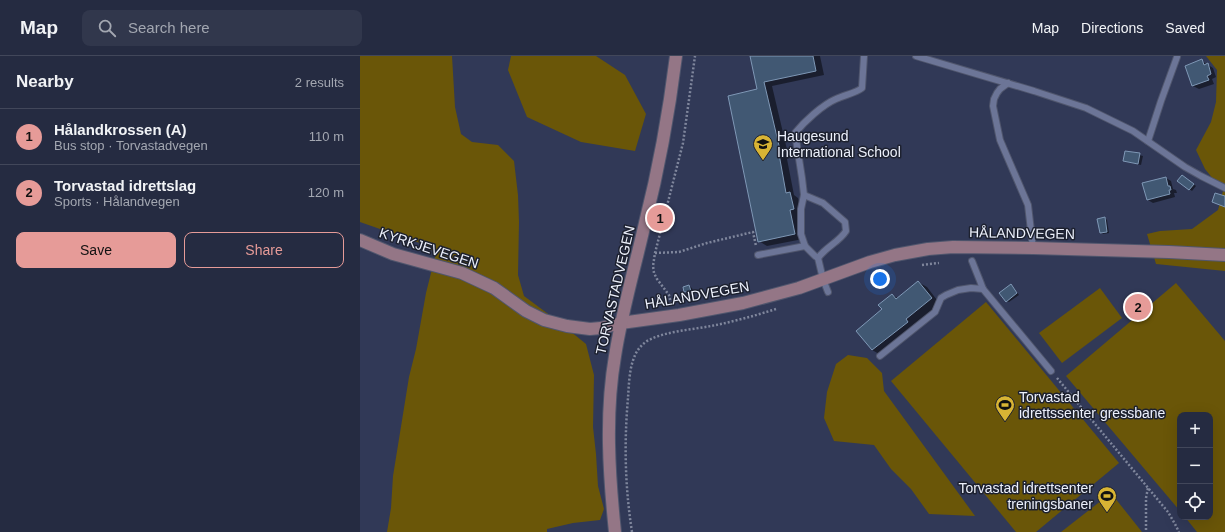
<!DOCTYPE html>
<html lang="en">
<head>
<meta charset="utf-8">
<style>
	body { margin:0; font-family:Arial,sans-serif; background:#31374c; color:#f1f3f6 }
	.controls { position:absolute; right:12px; bottom:12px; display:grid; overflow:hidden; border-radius:8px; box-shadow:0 4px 16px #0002 }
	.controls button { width:36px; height:36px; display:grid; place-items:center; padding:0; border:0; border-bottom:1px solid #42475a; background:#252b41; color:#f1f3f6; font:20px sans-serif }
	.you { position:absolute; left:520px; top:223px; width:14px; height:14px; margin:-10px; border:3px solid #fff; border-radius:50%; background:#1a73e8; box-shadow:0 0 0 6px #1a73e833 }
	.badge { display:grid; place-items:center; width:26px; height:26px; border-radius:50%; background:#e69b98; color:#111; font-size:13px; font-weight:700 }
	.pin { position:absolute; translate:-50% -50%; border:2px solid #fff; box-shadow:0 1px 4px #0006 }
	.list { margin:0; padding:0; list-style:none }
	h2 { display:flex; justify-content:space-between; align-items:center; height:52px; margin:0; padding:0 16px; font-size:17px }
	h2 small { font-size:13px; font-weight:400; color:#a3a7b1 }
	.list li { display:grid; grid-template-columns:26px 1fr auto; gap:12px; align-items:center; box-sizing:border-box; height:56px; padding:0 16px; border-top:1px solid #42475a }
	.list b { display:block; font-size:15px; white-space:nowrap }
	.list p { margin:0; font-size:13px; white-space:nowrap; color:#a3a7b1 }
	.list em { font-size:13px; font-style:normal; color:#a3a7b1 }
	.actions { display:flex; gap:8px; padding:12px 16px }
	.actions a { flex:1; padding:9px 0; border:1px solid #e69b98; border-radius:8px; text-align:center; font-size:14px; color:#e69b98 }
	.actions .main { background:#e69b98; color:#111 }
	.icon { flex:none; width:22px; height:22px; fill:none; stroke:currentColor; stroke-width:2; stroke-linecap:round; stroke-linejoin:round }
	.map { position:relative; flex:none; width:865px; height:476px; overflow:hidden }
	header { display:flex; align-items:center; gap:24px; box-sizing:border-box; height:56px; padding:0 20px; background:#252b41; border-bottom:1px solid #42475a }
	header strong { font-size:19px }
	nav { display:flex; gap:22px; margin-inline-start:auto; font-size:14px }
	.search { width:280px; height:36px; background:#31374c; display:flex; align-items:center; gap:10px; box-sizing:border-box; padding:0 14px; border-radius:8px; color:#a3a7b1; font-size:15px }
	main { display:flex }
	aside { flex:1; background:#252b41 }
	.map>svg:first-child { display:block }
</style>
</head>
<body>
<header>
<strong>Map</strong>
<div class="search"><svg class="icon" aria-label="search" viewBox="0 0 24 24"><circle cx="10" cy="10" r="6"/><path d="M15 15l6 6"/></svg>Search here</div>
<nav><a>Map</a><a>Directions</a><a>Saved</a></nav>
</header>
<main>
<aside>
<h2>Nearby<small>2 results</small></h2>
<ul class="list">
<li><span class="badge">1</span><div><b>Hålandkrossen (A)</b><p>Bus stop · Torvastadvegen</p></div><em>110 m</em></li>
<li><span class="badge">2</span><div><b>Torvastad idrettslag</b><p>Sports · Hålandvegen</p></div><em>120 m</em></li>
</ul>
<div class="actions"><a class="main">Save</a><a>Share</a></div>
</aside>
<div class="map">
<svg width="865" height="476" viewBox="0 0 865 476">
	<rect width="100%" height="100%" fill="#313957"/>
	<g fill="#6a5608">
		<polygon points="0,0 92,0 95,51 101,78 112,86 138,89 154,105 158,139 159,166 158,219 164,240 199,266 226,288 234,319 233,371 236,398 238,430 244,453 240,464 213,467 187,473 187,476 27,476 31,452 33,420 49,321 56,293 66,237 76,197 60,187 0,166"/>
		<polygon points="151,0 236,0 265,19 286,58 275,95 221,86 167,61 148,14"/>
		<polygon points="846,0 865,0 865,215 796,208 787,178 800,175 832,173 858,154 863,135 845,113 836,94 851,66 856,46 857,14"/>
		<polygon points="816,227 865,285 865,476 837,476 825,461 850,461 850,359 820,359 820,455 706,320"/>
		<polygon points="740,232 762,262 702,307 679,277"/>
		<polygon points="626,246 759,407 676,476 656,476 531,325"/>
		<polygon points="488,299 507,302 522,317 524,335 615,460 569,458 551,433 531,413 514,389 474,385 464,362 467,336 476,308"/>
		<polygon points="751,437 782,476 701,476"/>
	</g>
	<g fill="#0007">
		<polygon points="391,0 460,0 464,19 412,30 429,102 427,103 434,139 438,142 442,158 438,158 443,183 407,190 399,185 398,34"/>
		<polygon points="842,5 853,12 856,21 852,23 854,28 839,33 833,30 826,10"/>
		<polygon points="766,96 783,100 781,109 765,105"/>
		<polygon points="806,122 811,125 813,133 816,134 817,137 814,137 815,141 793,147 788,144"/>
		<polygon points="825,122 836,130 832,135 819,125"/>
		<polygon points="745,162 747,164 749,177 743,178 741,176"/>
		<polygon points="558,226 567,231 580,248 553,269 556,271 521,299 512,294 523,253 532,239 538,242"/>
		<polygon points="651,229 653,231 659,239 649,246 646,245"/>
		<polygon points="329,230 332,232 333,236 327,237 325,236"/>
	</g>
	<g fill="#415873" stroke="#7f98b6">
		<polygon points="390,0 453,0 456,15 404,26 421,98 419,98 426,137 430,136 434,153 430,154 435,178 398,186 368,40 397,33"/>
		<polygon points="842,3 844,9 848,7 851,18 847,20 849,24 832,30 825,10"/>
		<polygon points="765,95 780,97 778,108 763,105"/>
		<polygon points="822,119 834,128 829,134 817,125"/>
		<polygon points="806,121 808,130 810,130 811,134 809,134 810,138 787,144 782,127"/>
		<polygon points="855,137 865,140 865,151 852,146"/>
		<polygon points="745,161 747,176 740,177 737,163"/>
		<polygon points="558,225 572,242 546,263 548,266 512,294 496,275 522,253 518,249 532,238 536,243"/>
		<polygon points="651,228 657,237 646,246 639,237"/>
		<polygon points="329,229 331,235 324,236 323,231"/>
	</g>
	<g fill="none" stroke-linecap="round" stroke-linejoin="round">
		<defs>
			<g id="service">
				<polyline points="556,0 674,35 726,52 773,75 825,111 841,120 865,132"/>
				<polyline points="648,27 640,33 637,37 634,43 633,50 640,84 668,149 673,192"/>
				<polyline points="788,85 801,45 817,1"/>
				<path d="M 444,139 L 463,147 L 485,166 L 486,175 C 479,186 466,191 458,202"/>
				<polyline points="398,199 445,190"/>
				<polyline points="612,205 620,225 623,233 691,315"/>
				<path d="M 468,236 L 463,223 L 458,202 L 455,200 L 445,190 L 441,178 L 441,153 L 444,139 L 442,122 L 435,77 C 444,66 462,49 476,43 C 484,39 496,37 502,32 L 504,0"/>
				<polyline points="520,300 575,256 581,242 586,239 598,234 611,232 623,233"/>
			</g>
			<g id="secondary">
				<polyline points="0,184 33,198 102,217 134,232 166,255 184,264 207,270 230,273 241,272 261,267 319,259 383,247 439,232 510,206 535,199 568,193 593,191 673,192 809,196 865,199"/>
				<path d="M 255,476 C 249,418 245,358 255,300 C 262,255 275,211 285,167 C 299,112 309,56 316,0"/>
			</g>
		</defs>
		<use href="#service" stroke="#50566d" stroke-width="8"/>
		<use href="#secondary" stroke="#50566d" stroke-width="14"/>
		<g stroke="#7f869c" stroke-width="2.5" stroke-dasharray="2 2" stroke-linecap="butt">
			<polyline points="295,197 319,196 347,187 393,176 396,190"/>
			<polyline points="562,209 579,207"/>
			<polyline points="311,248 309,239 297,223 294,217 293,210 295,197 323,87 335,0"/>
			<polyline points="697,322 808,456 815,468 819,476"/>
			<polyline points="786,474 786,442 788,432"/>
			<path d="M 272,476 C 265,431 264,387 268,342 C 269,328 269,311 276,297 C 279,292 283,287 289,284 C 307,275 330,274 351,270 C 372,266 394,260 416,253"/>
		</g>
		<use href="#service" stroke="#6c7597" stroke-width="6"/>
		<use href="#secondary" stroke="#947686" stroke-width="12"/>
	</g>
	<defs>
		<symbol id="school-pin" viewBox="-11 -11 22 30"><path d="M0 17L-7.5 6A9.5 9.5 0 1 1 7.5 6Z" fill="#d8b434" stroke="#1d212f"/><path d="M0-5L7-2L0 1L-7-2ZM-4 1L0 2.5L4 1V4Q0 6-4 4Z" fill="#111"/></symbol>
		<symbol id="stadium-pin" viewBox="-11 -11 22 30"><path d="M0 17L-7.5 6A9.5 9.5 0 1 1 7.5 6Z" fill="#d8b434" stroke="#1d212f"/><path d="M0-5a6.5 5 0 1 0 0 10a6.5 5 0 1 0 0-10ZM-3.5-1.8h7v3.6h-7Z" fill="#111"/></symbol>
	</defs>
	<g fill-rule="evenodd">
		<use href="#school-pin" x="392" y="77" width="22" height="30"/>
		<use href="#stadium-pin" x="634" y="338" width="22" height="30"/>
		<use href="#stadium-pin" x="736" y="429" width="22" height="30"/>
	</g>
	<g text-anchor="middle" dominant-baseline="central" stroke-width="3" stroke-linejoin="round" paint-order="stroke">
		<g font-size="14" fill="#edf1fc" stroke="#1d212f" text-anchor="start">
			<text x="417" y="80">Haugesund<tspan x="417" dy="16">International School</tspan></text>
			<text x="659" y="341">Torvastad<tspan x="659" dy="16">idrettssenter gressbane</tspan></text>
			<text x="733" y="432" text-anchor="end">Torvastad idrettsenter<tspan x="733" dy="16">treningsbaner</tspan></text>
		</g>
		<g font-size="14" fill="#edf1fc" stroke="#1d212f">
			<text transform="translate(662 177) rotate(1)">HÅLANDVEGEN</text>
			<text transform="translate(69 192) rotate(18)">KYRKJEVEGEN</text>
			<text transform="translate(255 234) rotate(-77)">TORVASTADVEGEN</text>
			<text transform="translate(337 239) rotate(-10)">HÅLANDVEGEN</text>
		</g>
	</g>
</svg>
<div class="controls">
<button>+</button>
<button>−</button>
<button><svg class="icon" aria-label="locate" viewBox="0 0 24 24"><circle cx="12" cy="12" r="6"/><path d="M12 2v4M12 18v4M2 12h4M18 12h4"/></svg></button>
</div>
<div class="you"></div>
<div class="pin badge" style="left:300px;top:162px">1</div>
<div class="pin badge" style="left:778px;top:251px">2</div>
</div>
</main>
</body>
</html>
